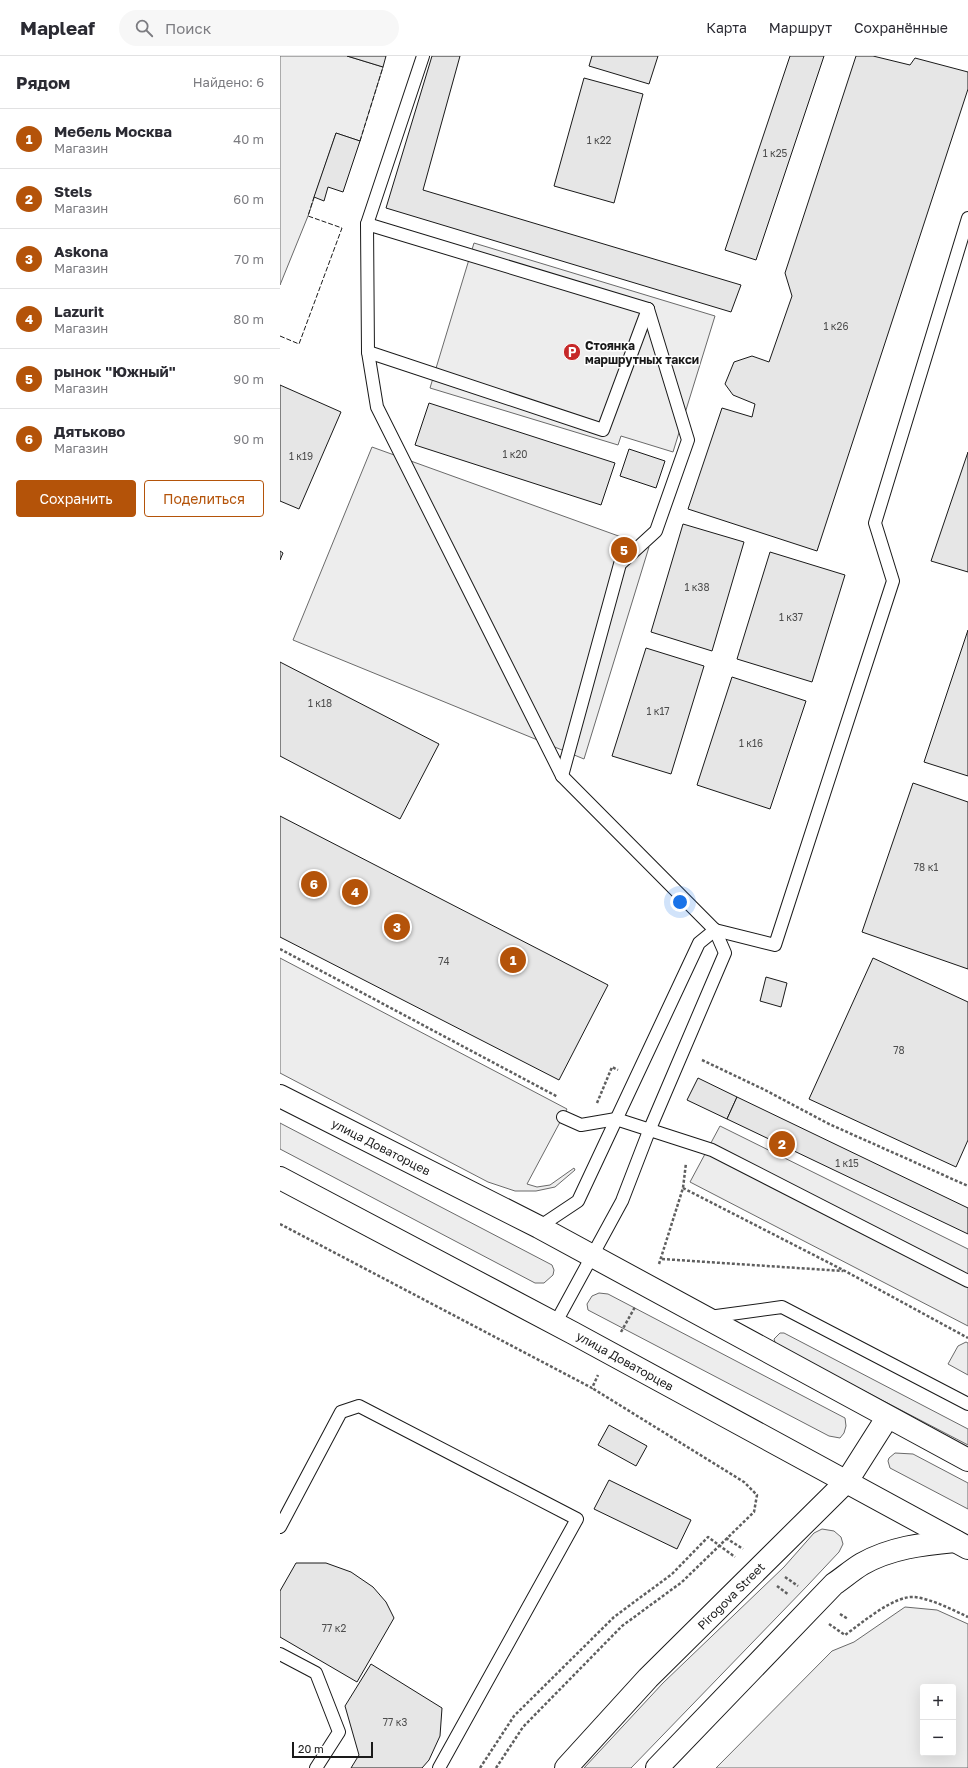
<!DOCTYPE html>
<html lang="ru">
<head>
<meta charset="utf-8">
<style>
	body { margin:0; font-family:"Golos Text",sans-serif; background:#f7f7f7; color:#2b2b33 }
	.controls { position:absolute; right:12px; bottom:12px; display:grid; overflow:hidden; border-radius:4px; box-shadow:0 4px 16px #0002 }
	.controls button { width:36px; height:36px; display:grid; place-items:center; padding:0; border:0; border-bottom:1px solid #e1e1e2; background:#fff; color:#2b2b33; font:20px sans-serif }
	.scale { position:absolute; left:12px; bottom:10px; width:81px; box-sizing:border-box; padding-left:4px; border:2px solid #1a1a1a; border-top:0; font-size:11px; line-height:14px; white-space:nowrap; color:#1a1a1a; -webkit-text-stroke:3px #fff; paint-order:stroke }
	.you { position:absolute; left:400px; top:846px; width:14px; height:14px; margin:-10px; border:3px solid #fff; border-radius:50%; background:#1a73e8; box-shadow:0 0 0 6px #1a73e833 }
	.badge { display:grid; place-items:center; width:26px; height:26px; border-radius:50%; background:#b45309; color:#fff; font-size:13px; font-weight:700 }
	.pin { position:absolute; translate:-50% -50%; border:2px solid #fff; box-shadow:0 1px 4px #0006 }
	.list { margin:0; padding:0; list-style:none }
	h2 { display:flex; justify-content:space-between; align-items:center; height:52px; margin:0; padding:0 16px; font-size:17px }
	h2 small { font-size:13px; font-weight:400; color:#7c7c81 }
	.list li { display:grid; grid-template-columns:26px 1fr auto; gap:12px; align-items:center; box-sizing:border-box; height:60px; padding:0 16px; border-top:1px solid #e1e1e2 }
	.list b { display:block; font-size:15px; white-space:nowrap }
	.list p { margin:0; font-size:13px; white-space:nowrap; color:#7c7c81 }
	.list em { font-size:13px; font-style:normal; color:#7c7c81 }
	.actions { display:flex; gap:8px; padding:12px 16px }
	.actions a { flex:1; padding:9px 0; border:1px solid #b45309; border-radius:4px; text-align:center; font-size:14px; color:#b45309 }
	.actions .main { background:#b45309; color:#fff }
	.icon { flex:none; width:22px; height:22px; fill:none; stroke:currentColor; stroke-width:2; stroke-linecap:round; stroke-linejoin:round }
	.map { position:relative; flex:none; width:688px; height:1712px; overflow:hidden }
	header { display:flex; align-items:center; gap:24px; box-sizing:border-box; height:56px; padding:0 20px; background:#fff; border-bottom:1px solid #e1e1e2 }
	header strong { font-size:19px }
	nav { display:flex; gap:22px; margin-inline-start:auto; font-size:14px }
	.search { width:280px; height:36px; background:#f7f7f7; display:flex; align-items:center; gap:10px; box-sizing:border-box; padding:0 14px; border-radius:22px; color:#7c7c81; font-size:15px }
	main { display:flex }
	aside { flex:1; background:#fff }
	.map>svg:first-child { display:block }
</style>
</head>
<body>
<header>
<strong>Mapleaf</strong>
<div class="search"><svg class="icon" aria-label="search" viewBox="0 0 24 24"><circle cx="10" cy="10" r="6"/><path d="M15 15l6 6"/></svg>Поиск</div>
<nav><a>Карта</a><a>Маршрут</a><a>Сохранённые</a></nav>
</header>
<main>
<aside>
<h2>Рядом<small>Найдено: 6</small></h2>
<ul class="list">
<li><span class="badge">1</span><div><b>Мебель Москва</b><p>Магазин</p></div><em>40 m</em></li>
<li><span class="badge">2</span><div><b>Stels</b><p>Магазин</p></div><em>60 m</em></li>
<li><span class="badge">3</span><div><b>Askona</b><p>Магазин</p></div><em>70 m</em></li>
<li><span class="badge">4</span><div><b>Lazurit</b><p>Магазин</p></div><em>80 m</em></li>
<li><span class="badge">5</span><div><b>рынок &quot;Южный&quot;</b><p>Магазин</p></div><em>90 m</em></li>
<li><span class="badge">6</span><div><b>Дятьково</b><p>Магазин</p></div><em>90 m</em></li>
</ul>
<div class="actions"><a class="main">Сохранить</a><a>Поделиться</a></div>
</aside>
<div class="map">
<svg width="688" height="1712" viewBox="0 0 688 1712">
	<rect width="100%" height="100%" fill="#fff"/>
	<g fill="#ededed" stroke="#6a6a6a" fill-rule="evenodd">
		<polygon points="0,0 67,0 103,11 80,85 56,77 28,160 0,229"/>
		<polygon points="194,187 435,260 393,396 341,380 338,389 150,332"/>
		<polygon points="92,391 369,491 304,703 13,584"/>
		<polygon points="0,902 287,1053 247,1128 257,1131 270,1129 294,1112 295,1114 275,1131 256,1135 235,1135 208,1126 0,1017"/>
		<polygon points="0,1067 272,1209 274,1214 273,1219 264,1227 255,1227 0,1093"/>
		<polygon points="440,1070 688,1193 688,1270 410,1126"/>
		<polygon points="319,1237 328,1238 565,1362 566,1370 564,1377 560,1382 549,1380 308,1254 307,1248 312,1240"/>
		<polygon points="500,1277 504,1277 688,1373 688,1389 496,1289 494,1283"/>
		<polygon points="686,1286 688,1287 688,1319 668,1308 678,1290"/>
		<polygon points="615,1397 633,1398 688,1427 688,1453 610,1412 608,1405 609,1402"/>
		<polygon points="542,1473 554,1475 561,1481 563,1488 559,1496 528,1529 351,1712 304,1712 383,1627 504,1511 534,1477"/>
		<path d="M 625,1551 L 657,1554 L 688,1568 L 688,1712 L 436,1712 L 552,1595 L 574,1586 ZM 643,1631 L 673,1631 L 673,1697 L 643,1697 Z"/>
	</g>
	<g fill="#e6e6e6" stroke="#1a1a1a">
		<polygon points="67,0 106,0 103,11"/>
		<polygon points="152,0 180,0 143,134 461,229 451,256 106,152"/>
		<polygon points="312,0 378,0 369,28 309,10"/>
		<polygon points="510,0 544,0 476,204 445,194"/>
		<polygon points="576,0 593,0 630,9 635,2 688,16 688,33 537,495 408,453 442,352 472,361 475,348 453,339 445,328 454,306 472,300 489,306 512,240 505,217"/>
		<polygon points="304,22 363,38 334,147 274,130"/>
		<polygon points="56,77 80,85 63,136 48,131 44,145 34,141"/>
		<polygon points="0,329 61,356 19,453 0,445"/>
		<polygon points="149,347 335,407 321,449 135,389"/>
		<polygon points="349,393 385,405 376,432 340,420"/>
		<polygon points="688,396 688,516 651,505"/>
		<polygon points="403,468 464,486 432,595 371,576"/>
		<polygon points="0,495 3,497 0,504"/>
		<polygon points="490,496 565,519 532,626 457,603"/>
		<polygon points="688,574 688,720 644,706"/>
		<polygon points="366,592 424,610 391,718 332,700"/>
		<polygon points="0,606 159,688 120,763 0,700"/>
		<polygon points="452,621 526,645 490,753 417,729"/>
		<polygon points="633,727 688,746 688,913 582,876"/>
		<polygon points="0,760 328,929 279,1024 0,881"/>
		<polygon points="593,902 688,946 688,1084 676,1111 529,1043"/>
		<polygon points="486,921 507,927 501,951 480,945"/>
		<polygon points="418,1022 457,1041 447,1063 407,1044"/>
		<polygon points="457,1041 688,1152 688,1178 447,1063"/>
		<polygon points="329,1369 367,1390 356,1410 318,1389"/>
		<polygon points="329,1424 411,1464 397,1493 314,1453"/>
		<polygon points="16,1507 46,1507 71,1516 93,1531 106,1546 114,1562 77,1626 0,1581 0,1535"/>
		<polygon points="91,1608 162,1652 160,1680 149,1704 142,1712 71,1712 79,1699 65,1650"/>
	</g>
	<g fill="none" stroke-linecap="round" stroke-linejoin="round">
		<defs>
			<g id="service">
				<polyline points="143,0 87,168 88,296 97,351 282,720 435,874 445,897 369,1075 342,1145 275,1268"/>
				<polyline points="87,168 368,253"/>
				<polyline points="88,296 323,374 368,253"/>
				<polyline points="282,720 340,508 376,475 408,384 368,253"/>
				<polyline points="435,874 495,889 613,525 595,467 688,162"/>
				<polyline points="283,1061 301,1069 336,1063 432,1094 688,1225"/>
				<polyline points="259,1171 298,1145 419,887 435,874"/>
				<polyline points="429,1261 502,1251 688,1348"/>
				<polyline points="0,1471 61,1356 79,1350 297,1463 159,1712"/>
				<polyline points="0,1598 36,1617 59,1676 36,1712"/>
			</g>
			<g id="secondary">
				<polyline points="286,1712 368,1622 567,1425 607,1362"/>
				<path d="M 377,1712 L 554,1528 C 563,1522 572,1514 582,1508 C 610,1492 642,1488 675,1485"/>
			</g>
			<g id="primary">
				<polyline points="0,1040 259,1171 688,1404"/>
				<polyline points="0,1122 293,1277 688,1492"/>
			</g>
		</defs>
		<use href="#service" stroke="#1a1a1a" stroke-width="14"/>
		<use href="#secondary" stroke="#1a1a1a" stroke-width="24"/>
		<use href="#primary" stroke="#1a1a1a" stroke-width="24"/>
		<g stroke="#5f5f5f" stroke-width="2.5" stroke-dasharray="3 2" stroke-linecap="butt">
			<polyline points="0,893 278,1041"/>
			<polyline points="422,1004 485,1034 549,1068 688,1130"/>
			<polyline points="317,1047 332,1011 338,1014"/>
			<polyline points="403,1132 565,1215 688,1282"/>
			<polyline points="0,1168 312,1332 318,1319"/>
			<polyline points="382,1203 563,1215"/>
			<polyline points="379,1208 403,1132 406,1107"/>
			<polyline points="341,1276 355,1251"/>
			<polyline points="446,1482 463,1493"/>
			<polyline points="505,1521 518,1530"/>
			<polyline points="497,1530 509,1539"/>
			<polyline points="560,1558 568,1563"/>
			<path d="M 549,1568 L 565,1579 C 582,1567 614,1539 635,1541 C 654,1544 671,1553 688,1561"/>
			<polyline points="200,1712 234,1660 334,1561 392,1518 428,1481 455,1501"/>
			<polyline points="216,1712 243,1671 342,1570 402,1526 474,1456 477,1439 464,1426 312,1332"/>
		</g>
		<use href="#service" stroke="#fff" stroke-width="12"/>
		<use href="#secondary" stroke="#fff" stroke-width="22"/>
		<use href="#primary" stroke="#fff" stroke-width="22"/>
		<g stroke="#1a1a1a" stroke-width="1" stroke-dasharray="5 2" stroke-linecap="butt">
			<polyline points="80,85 103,11"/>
			<polyline points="0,280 19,288 62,172 28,160 34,141"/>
		</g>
	</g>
	<defs>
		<symbol id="parking-disc" viewBox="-11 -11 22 22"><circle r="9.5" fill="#c62828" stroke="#fff"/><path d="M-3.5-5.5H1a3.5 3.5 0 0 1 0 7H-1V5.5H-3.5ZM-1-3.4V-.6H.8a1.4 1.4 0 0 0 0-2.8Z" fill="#fff"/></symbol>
	</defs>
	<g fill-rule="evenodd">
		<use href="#parking-disc" x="282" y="286" width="20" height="20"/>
	</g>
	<g text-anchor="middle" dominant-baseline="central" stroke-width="3" stroke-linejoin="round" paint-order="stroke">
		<g font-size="10" fill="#4d4d4d">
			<text x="319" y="84">1 к22</text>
			<text x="495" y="97">1 к25</text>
			<text x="556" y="270">1 к26</text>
			<text x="235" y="398">1 к20</text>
			<text x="21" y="400">1 к19</text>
			<text x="417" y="531">1 к38</text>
			<text x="511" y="561">1 к37</text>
			<text x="40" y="647">1 к18</text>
			<text x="378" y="655">1 к17</text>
			<text x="471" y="687">1 к16</text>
			<text x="646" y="811">78 к1</text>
			<text x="164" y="905">74</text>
			<text x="619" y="994">78</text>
			<text x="567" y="1107">1 к15</text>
			<text x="54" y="1572">77 к2</text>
			<text x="115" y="1666">77 к3</text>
		</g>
		<g font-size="12" font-weight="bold" fill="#1a1a1a" stroke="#fff" text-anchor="start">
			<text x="305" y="289">Стоянка<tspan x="305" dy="14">маршрутных такси</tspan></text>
		</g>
		<g font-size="12" fill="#1a1a1a" stroke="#fff">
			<text transform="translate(101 1091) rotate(27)">улица Доваторцев</text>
			<text transform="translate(345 1305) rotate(29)">улица Доваторцев</text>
			<text transform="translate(451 1540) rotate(-45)">Pirogova Street</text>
		</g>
	</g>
</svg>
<div class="controls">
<button>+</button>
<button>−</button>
</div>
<div class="scale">20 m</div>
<div class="you"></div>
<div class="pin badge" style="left:233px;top:904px">1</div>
<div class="pin badge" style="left:502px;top:1088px">2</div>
<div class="pin badge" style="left:117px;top:871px">3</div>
<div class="pin badge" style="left:75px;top:836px">4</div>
<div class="pin badge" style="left:344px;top:494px">5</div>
<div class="pin badge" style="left:34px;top:828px">6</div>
</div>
</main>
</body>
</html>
